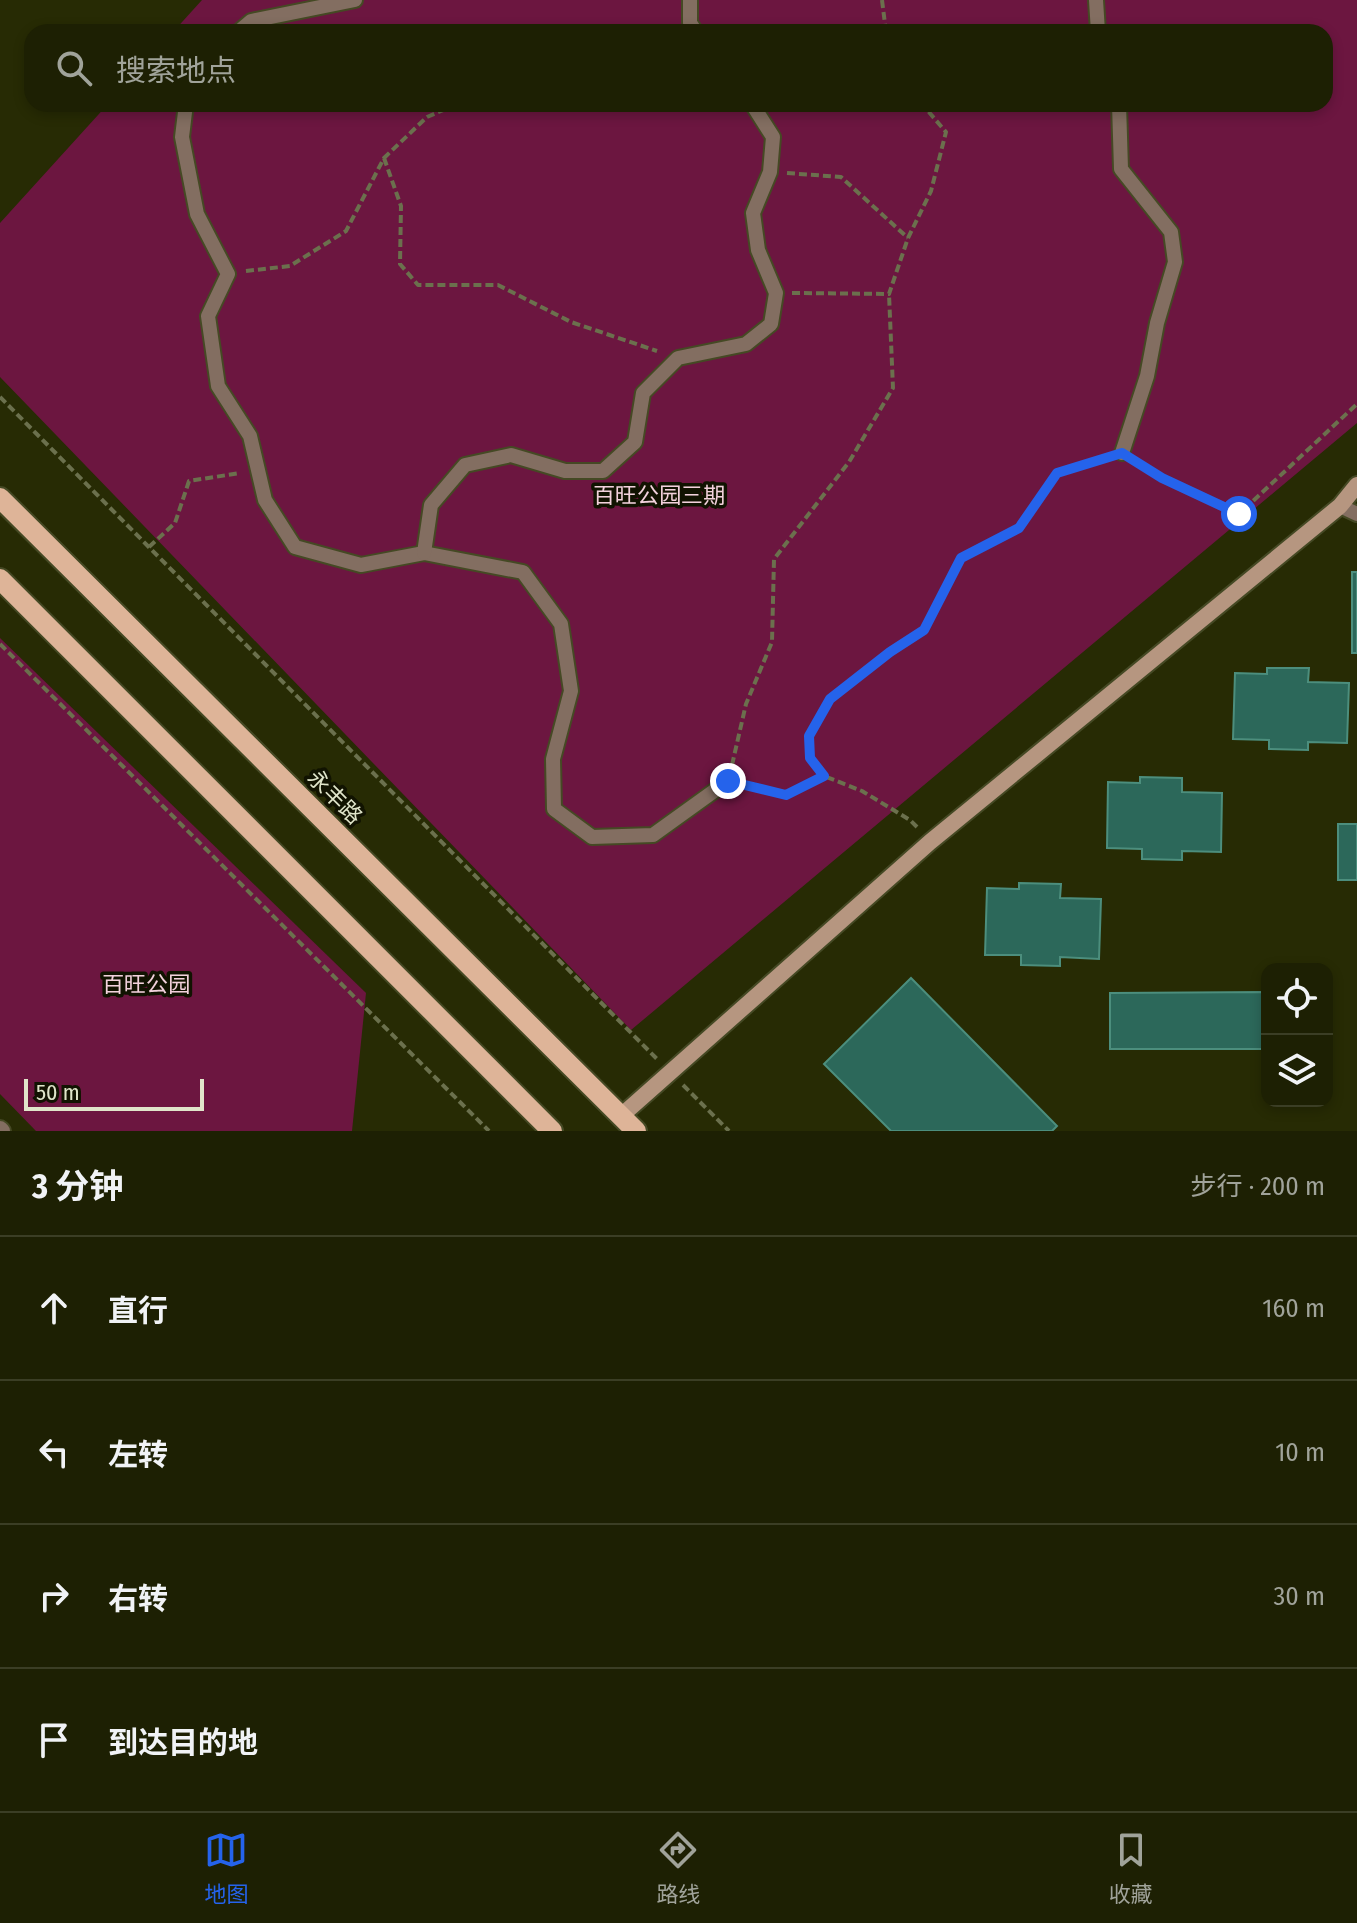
<!DOCTYPE html>
<html lang="zh">
<head>
<meta charset="utf-8">
<style>
	body { margin:0; font-family:"Fira Sans Condensed","Noto Sans SC",sans-serif; background:#2a2d12; color:#f1f3f6 }
	.controls { position:absolute; right:24px; bottom:24px; display:grid; overflow:hidden; border-radius:16px; box-shadow:0 4px 12px #0003 }
	.controls button { width:72px; height:72px; display:grid; place-items:center; padding:0; border:0; border-bottom:2px solid #3b3e25; background:#1d2003; color:#f1f3f6; font:40px sans-serif }
	.scale { position:absolute; left:24px; bottom:20px; width:180px; box-sizing:border-box; padding-left:8px; border:4px solid #e0e5ca; border-top:0; font-size:22px; line-height:28px; white-space:nowrap; color:#e0e5ca; -webkit-text-stroke:6px #111301; paint-order:stroke }
	.stop { position:absolute; width:24px; height:24px; margin:-18px; border:6px solid #2563eb; border-radius:50%; background:#fff }
	.stop.end { background:#2563eb; border-color:#fff; box-shadow:0 2px 8px #0008 }
	.list { margin:0; padding:0; list-style:none }
	h2 { display:flex; justify-content:space-between; align-items:center; height:104px; margin:0; padding:0 32px; font-size:34px }
	h2 small { font-size:26px; font-weight:400; color:#a0a39a }
	.list li { display:grid; grid-template-columns:52px 1fr auto; gap:24px; align-items:center; box-sizing:border-box; height:144px; padding:0 32px; border-top:2px solid #3b3e25 }
	.list b { display:block; font-size:30px; white-space:nowrap }
	.list em { font-size:26px; font-style:normal; color:#a0a39a }
	.icon { flex:none; width:44px; height:44px; fill:none; stroke:currentColor; stroke-width:2; stroke-linecap:round; stroke-linejoin:round }
	.map { position:relative; flex:none; width:1357px; height:1131px; overflow:hidden }
	.search { position:absolute; background:#1d2003; box-shadow:0 4px 12px #0003; left:24px; right:24px; top:24px; height:88px; display:flex; align-items:center; gap:20px; box-sizing:border-box; padding:0 28px; border-radius:24px; color:#a0a39a; font-size:30px }
	.sheet { height:680px; background:#1d2003 }
	nav { display:flex; justify-content:space-around; align-items:center; box-sizing:border-box; height:112px; border-top:2px solid #3b3e25; background:#1d2003; font-size:22px; color:#a0a39a }
	nav a { display:grid; justify-items:center; gap:4px }
	nav .on { color:#2563eb }
	.map>svg:first-child { display:block }
</style>
</head>
<body>
<div class="map">
<svg width="1357" height="1131" viewBox="0 0 1357 1131">
	<rect width="100%" height="100%" fill="#272b04"/>
	<g fill="#6c1640">
		<polygon points="202,0 1357,0 1357,423 631,1030 0,377 0,223 108,104 1325,104 1325,32 173,32"/>
		<polygon points="0,638 366,993 352,1131 36,1131 0,1094"/>
	</g>
	<g fill="#2c685a" stroke="#4c8e7d" stroke-width="2">
		<rect x="1352" y="572" width="5" height="81"/>
		<polygon points="1267,668 1309,668 1308,682 1349,683 1347,743 1308,742 1308,750 1269,749 1269,740 1233,739 1235,673 1267,674"/>
		<polygon points="1140,777 1182,778 1182,792 1222,793 1221,852 1182,851 1182,860 1142,859 1142,849 1107,848 1108,782 1140,783"/>
		<rect x="1338" y="824" width="19" height="56"/>
		<polygon points="1019,883 1061,884 1060,898 1101,899 1099,959 1060,957 1060,966 1021,965 1021,955 985,955 987,888 1019,889"/>
		<polygon points="911,978 1057,1126 1052,1131 891,1131 824,1064"/>
		<polygon points="1267,992 1267,1049 1110,1049 1110,993"/>
	</g>
	<g fill="none" stroke-linecap="round" stroke-linejoin="round">
		<defs>
			<g id="lane">
				<polyline points="690,0 690,23 696,32"/>
				<polyline points="1096,0 1098,32"/>
				<polyline points="238,32 251,21 355,0"/>
				<polyline points="186,104 182,137 197,214 228,274 208,316 218,386 250,436 265,500 295,547 361,565 424,553 523,572 561,624 571,691 553,759 554,809 592,837 653,835 728,781"/>
				<polyline points="1119,104 1121,169 1171,232 1175,262 1157,323 1147,376 1122,453"/>
				<polyline points="1340,506 1357,514"/>
				<polyline points="424,553 431,505 465,465 511,455 565,471 603,471 635,442 643,393 678,358 746,344 771,324 776,293 758,250 753,213 770,172 773,137 752,104"/>
			</g>
			<polyline id="street" points="0,1129 2,1131"/>
			<polyline id="secondary" points="621,1116 930,842 1340,506 1357,485"/>
			<g id="primary">
				<polyline points="0,498 636,1131"/>
				<polyline points="0,579 552,1131"/>
			</g>
		</defs>
		<use href="#lane" stroke="#454924" stroke-width="18"/>
		<use href="#street" stroke="#454924" stroke-width="20"/>
		<use href="#secondary" stroke="#454924" stroke-width="20"/>
		<use href="#primary" stroke="#454924" stroke-width="24"/>
		<g stroke="#6b704d" stroke-width="4" stroke-dasharray="8 4" stroke-linecap="butt">
			<polyline points="882,0 886,32"/>
			<polyline points="384,158 401,206 400,264 418,285 498,285 571,322 657,351"/>
			<polyline points="787,173 841,177 908,238"/>
			<polyline points="246,271 290,266 346,231 384,158 427,117 457,104"/>
			<polyline points="792,293 889,294 908,238 931,191 946,132 922,104"/>
			<polyline points="0,397 657,1059"/>
			<polyline points="1139,463 1162,478 1239,514 1357,404"/>
			<polyline points="149,547 175,523 189,481 240,473"/>
			<polyline points="0,644 489,1131"/>
			<polyline points="732,765 746,704 772,642 774,559 849,462 893,388 889,294"/>
			<polyline points="744,785 786,795 824,776"/>
			<polyline points="917,827 910,820 862,791 824,776 810,758 809,736 830,699 890,652 924,630 961,558 1019,528 1057,473 1105,458"/>
			<polyline points="683,1085 729,1131"/>
		</g>
		<use href="#lane" stroke="#836e61" stroke-width="14"/>
		<use href="#street" stroke="#836e61" stroke-width="16"/>
		<use href="#secondary" stroke="#b69680" stroke-width="16"/>
		<use href="#primary" stroke="#deb498" stroke-width="20"/>
	</g>
	<g fill="none" stroke-linecap="round" stroke-linejoin="round">
		<polyline stroke="#2563eb" stroke-width="10" points="728,781 786,795 824,776 810,758 809,736 830,699 890,652 924,630 961,558 1019,528 1057,473 1122,453 1162,478 1239,514"/>
	</g>
	<g text-anchor="middle" dominant-baseline="central" stroke-width="7" stroke-linejoin="round" paint-order="stroke">
		<g font-size="22" fill="#f2d1dc" stroke="#111301">
			<text x="659" y="495">百旺公园三期</text>
			<text x="146" y="984">百旺公园</text>
		</g>
		<g font-size="22" fill="#e0e5ca" stroke="#111301">
			<text transform="translate(335 797) rotate(45)">永丰路</text>
		</g>
	</g>
</svg>
<div class="controls">
<button><svg class="icon" aria-label="locate" viewBox="0 0 24 24"><circle cx="12" cy="12" r="6"/><path d="M12 2v4M12 18v4M2 12h4M18 12h4"/></svg></button>
<button><svg class="icon" aria-label="layers" viewBox="0 0 24 24"><path d="M12 4l9 5-9 5-9-5zM3 14l9 5 9-5"/></svg></button>
</div>
<div class="scale">50 m</div>
<div class="stop" style="left:1239px;top:514px"></div>
<div class="stop end" style="left:728px;top:781px"></div>
<div class="search"><svg class="icon" aria-label="search" viewBox="0 0 24 24"><circle cx="10" cy="10" r="6"/><path d="M15 15l6 6"/></svg>搜索地点</div>
</div>
<section class="sheet">
<h2>3 分钟<small>步行 · 200 m</small></h2>
<ul class="list">
<li><svg class="icon" aria-label="ahead" viewBox="0 0 24 24"><path d="M12 20V5M6 11l6-6 6 6"/></svg><div><b>直行</b></div><em>160 m</em></li>
<li><svg class="icon" aria-label="left" viewBox="0 0 24 24"><path d="M17 20v-9H6M10 6l-5 5 5 5"/></svg><div><b>左转</b></div><em>10 m</em></li>
<li><svg class="icon" aria-label="right" viewBox="0 0 24 24"><path d="M7 20v-9h11M14 6l5 5-5 5"/></svg><div><b>右转</b></div><em>30 m</em></li>
<li><svg class="icon" aria-label="arrive" viewBox="0 0 24 24"><path d="M6 21V4h12l-3 4 3 4H6"/></svg><div><b>到达目的地</b></div></li>
</ul>
</section>
<nav>
<a class="on"><svg class="icon" aria-label="map" viewBox="0 0 24 24"><path d="M3 6l6-2 6 2 6-2v14l-6 2-6-2-6 2zM9 4v14M15 6v14"/></svg>地图</a>
<a><svg class="icon" aria-label="directions" viewBox="0 0 24 24"><path d="M12 3l9 9-9 9-9-9zM9 14v-3h6M13 9l2 2-2 2"/></svg>路线</a>
<a><svg class="icon" aria-label="saved" viewBox="0 0 24 24"><path d="M7 4h10v16l-5-4-5 4z"/></svg>收藏</a>
</nav>
</body>
</html>
